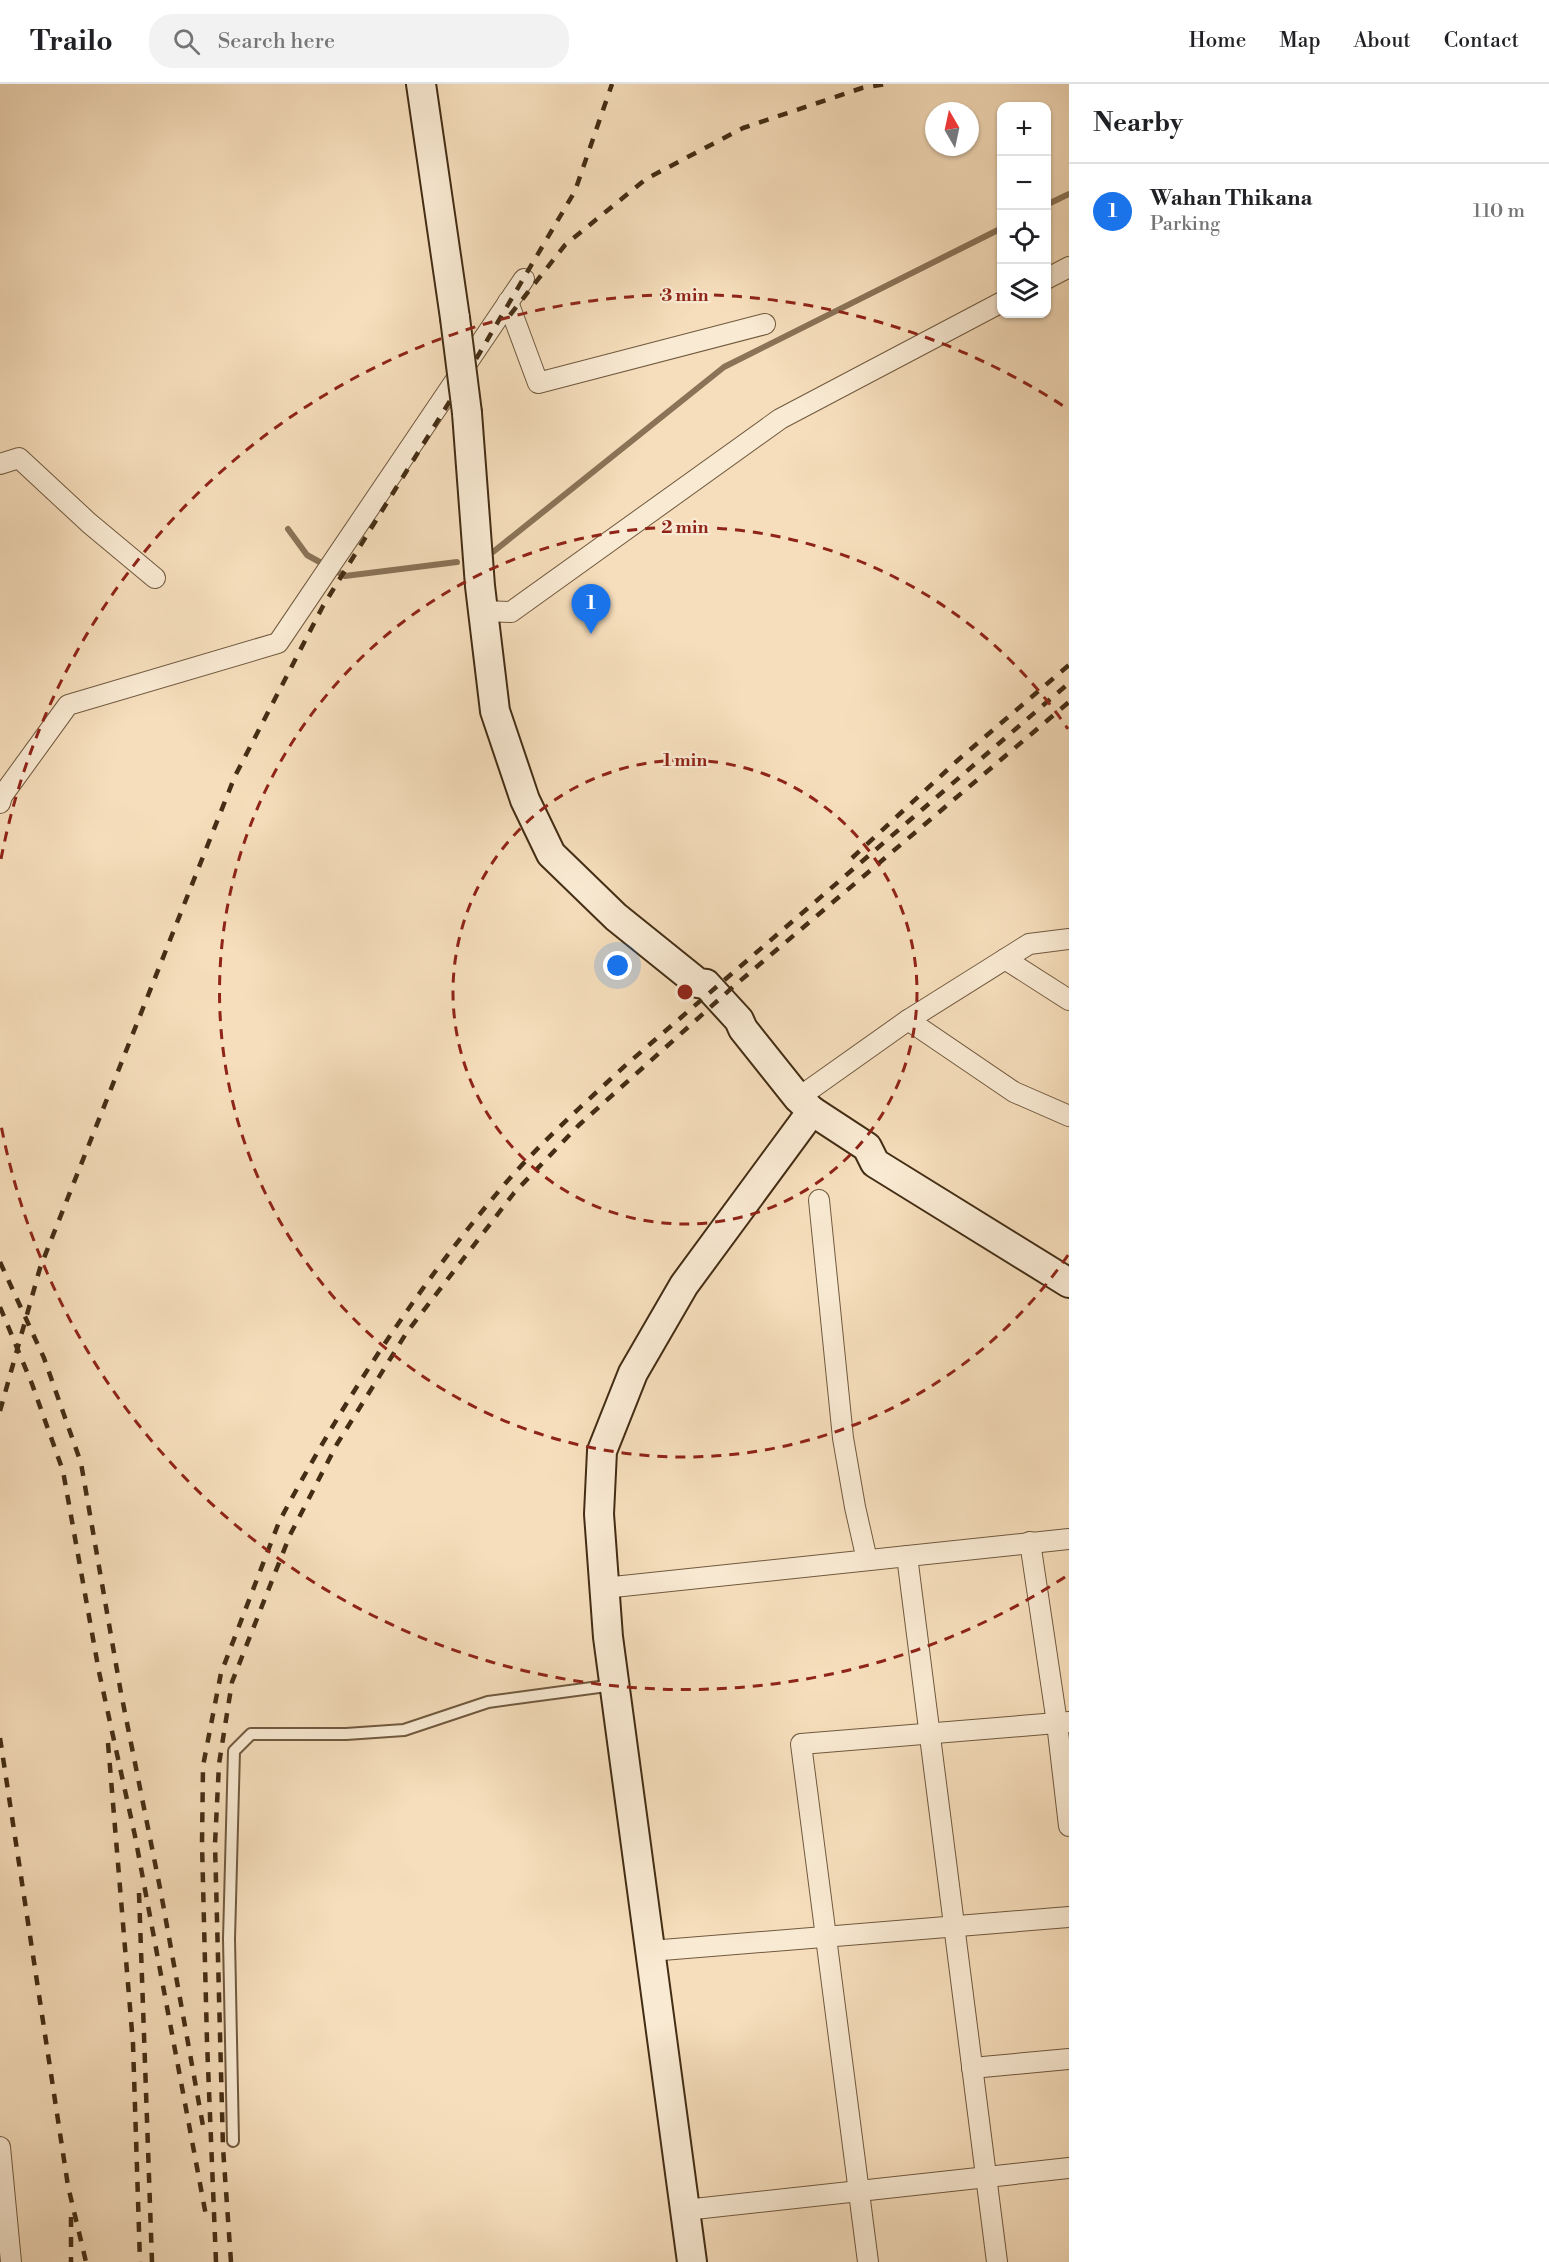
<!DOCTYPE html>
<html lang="en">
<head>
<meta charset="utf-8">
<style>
	body { margin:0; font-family:"Libre Bodoni",serif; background:#f2f2f2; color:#202124 }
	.controls { position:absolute; right:18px; top:18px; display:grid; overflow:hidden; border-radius:12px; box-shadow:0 2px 4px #0004 }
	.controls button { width:54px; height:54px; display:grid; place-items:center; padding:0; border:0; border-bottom:2px solid #e0e0e0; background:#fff; color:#202124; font:30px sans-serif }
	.compass { position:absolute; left:925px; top:18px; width:54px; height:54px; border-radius:50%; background:#fff; box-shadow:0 2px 4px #0004; rotate:351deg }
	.you { position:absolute; left:618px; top:882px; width:21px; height:21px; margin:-15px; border:4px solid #fff; border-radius:50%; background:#1a73e8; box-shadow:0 0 0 9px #1a73e833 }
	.badge { display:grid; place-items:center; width:39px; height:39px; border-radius:50%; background:#1a73e8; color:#fff; font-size:20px; font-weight:700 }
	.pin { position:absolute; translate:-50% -50px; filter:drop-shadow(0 2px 3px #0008) }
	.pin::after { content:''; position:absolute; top:32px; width:21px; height:18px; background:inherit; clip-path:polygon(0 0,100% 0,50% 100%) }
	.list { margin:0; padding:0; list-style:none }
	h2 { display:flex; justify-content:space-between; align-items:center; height:78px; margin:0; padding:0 24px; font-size:26px }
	h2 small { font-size:20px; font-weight:400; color:#757577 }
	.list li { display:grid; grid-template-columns:39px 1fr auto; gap:18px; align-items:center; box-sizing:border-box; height:96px; padding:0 24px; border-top:2px solid #e0e0e0 }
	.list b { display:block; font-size:22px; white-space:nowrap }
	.list p { margin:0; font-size:20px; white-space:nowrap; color:#757577 }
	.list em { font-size:20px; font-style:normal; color:#757577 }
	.icon { flex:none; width:33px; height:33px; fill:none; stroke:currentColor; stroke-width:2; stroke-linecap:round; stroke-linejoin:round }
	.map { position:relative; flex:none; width:1069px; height:2178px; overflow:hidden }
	header { display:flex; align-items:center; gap:36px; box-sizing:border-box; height:84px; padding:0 30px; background:#fff; border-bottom:2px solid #e0e0e0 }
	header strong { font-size:28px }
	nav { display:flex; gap:33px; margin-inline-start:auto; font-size:21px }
	.search { width:420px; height:54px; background:#f2f2f2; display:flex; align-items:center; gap:15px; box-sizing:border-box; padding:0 21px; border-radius:24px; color:#757577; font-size:22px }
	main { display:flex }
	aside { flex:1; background:#fff }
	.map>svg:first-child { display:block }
</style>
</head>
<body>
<header>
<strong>Trailo</strong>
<div class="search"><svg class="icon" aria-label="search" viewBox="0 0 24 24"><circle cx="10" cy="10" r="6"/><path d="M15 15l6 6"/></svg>Search here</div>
<nav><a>Home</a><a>Map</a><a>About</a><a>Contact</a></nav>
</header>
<main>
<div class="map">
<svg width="1069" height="2178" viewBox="0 0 1069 2178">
	<rect width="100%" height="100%" fill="#f6debc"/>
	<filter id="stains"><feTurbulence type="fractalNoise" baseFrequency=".00333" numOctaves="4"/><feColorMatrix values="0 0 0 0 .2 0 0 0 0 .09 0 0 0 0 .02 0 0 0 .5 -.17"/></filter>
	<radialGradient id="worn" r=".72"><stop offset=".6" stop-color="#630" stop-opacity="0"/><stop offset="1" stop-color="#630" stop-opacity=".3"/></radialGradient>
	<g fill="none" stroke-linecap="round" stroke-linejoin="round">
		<g stroke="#8a7357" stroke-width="6">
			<polyline points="1046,121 1069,110"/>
			<polyline points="288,445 307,471 345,492 457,478"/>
			<polyline points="493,468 724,283 1002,144"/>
		</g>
		<defs>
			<polyline id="lane" points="233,2057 229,1855 234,1667 251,1650 346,1650 404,1646 488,1618 614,1601"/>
			<g id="street">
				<polyline points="1046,195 1069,183"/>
				<polyline points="508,218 538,299 765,240"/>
				<polyline points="0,380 19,374 89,439 155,494"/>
				<polyline points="483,527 511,528 780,335 1002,218"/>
				<polyline points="0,719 2,712 68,621 278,559 524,195"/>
				<polyline points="1005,875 1069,916"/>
				<polyline points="908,936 1014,1008 1069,1032"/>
				<polyline points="798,1014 908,936 1029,860 1069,855"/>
				<polyline points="819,1116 843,1354 855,1423 867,1476"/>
				<polyline points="1030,1458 1057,1639 1069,1742"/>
				<polyline points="907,1472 997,2178"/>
				<polyline points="604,1504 1069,1455"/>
				<polyline points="650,1867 1069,1833"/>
				<polyline points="972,1984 1069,1975"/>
				<polyline points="0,2063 11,2178"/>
				<polyline points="685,2126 1069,2084"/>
				<polyline points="868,2178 801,1660 1069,1638"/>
			</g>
			<g id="secondary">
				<polyline points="421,0 455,234"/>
				<polyline points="467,329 480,502 495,627 525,716 551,770 616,833 698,899 706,900 739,936 743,945 798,1014 812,1027 867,1063 875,1079 1069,1199"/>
				<polyline points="692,2178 608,1553 599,1430 602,1367 633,1289 684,1201 812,1027"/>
			</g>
		</defs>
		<use href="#lane" stroke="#70593e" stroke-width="14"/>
		<use href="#street" stroke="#70593e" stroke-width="22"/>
		<use href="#secondary" stroke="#432d14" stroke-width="32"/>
		<use href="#lane" stroke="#f9ead3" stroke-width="10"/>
		<use href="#street" stroke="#f9ead3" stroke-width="20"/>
		<use href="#secondary" stroke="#f9ead3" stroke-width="28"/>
		<g stroke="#432d14" stroke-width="4.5" stroke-dasharray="10 10" stroke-linecap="butt">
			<polyline points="510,231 565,161 646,95 743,44 862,4 886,0"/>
			<polyline points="852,774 958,676 1069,581"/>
			<polyline points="0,1178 44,1274 81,1379 121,1609 161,1809 203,2042"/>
			<polyline points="0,1223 32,1300 63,1387 99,1588 135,1752 207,2137"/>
			<polyline points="0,1327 40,1184 235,692 323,522 479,270 575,107 612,0"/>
			<polyline points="0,1654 68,2102 86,2178"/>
			<polyline points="108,1659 133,1960 140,2178"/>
			<polyline points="139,1809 152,2178"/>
			<polyline points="71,2133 71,2178"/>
			<path d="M 216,2178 L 207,1958 L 202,1760 L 203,1682 L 221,1589 L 279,1438 C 342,1319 416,1204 504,1101 C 541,1058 585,1019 627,980 L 1069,599"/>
			<polyline points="231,2178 223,2064 215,1760 219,1680 232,1598 290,1451 337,1360 407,1248 514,1109 579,1041 734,902 1069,618"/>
		</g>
		<defs>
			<polyline id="secondary-bridge" points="455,234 467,329"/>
		</defs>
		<use href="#secondary-bridge" stroke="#432d14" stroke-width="32" stroke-linecap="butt"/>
		<use href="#secondary-bridge" stroke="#f9ead3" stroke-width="28"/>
	</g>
	<g fill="none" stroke="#8f2418" stroke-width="3" stroke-dasharray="10 8">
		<circle cx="685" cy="908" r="232"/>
		<path d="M1068 1171A465 465 0 1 1 1068 645"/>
		<path d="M1065 1493A697 697 0 0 1 1 1041M1 775A697 697 0 0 1 1065 323"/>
	</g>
	<circle cx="685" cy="908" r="9" fill="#8f2418" stroke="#f9ead3" stroke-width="3"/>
	<g font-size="18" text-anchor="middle" font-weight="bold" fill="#8f2418" stroke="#f9ead3" stroke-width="4.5" stroke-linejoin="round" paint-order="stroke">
		<text x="685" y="217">3 min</text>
		<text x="685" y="449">2 min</text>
		<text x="685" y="682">1 min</text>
	</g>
	<rect width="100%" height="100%" filter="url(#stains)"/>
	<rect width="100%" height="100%" fill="url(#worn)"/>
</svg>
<div class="controls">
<button>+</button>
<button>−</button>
<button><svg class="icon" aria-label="locate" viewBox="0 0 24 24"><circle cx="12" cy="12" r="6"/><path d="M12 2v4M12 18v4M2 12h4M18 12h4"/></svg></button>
<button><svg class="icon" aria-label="layers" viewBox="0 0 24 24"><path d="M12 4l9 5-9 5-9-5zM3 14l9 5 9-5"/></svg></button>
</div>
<svg class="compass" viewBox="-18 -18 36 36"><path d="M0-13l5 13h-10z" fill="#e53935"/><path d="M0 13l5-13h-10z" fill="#757577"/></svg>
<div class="you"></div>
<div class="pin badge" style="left:591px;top:550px">1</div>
</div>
<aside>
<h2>Nearby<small></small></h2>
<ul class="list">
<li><span class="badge">1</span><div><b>Wahan Thikana</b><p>Parking</p></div><em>110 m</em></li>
</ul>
</aside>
</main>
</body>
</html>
